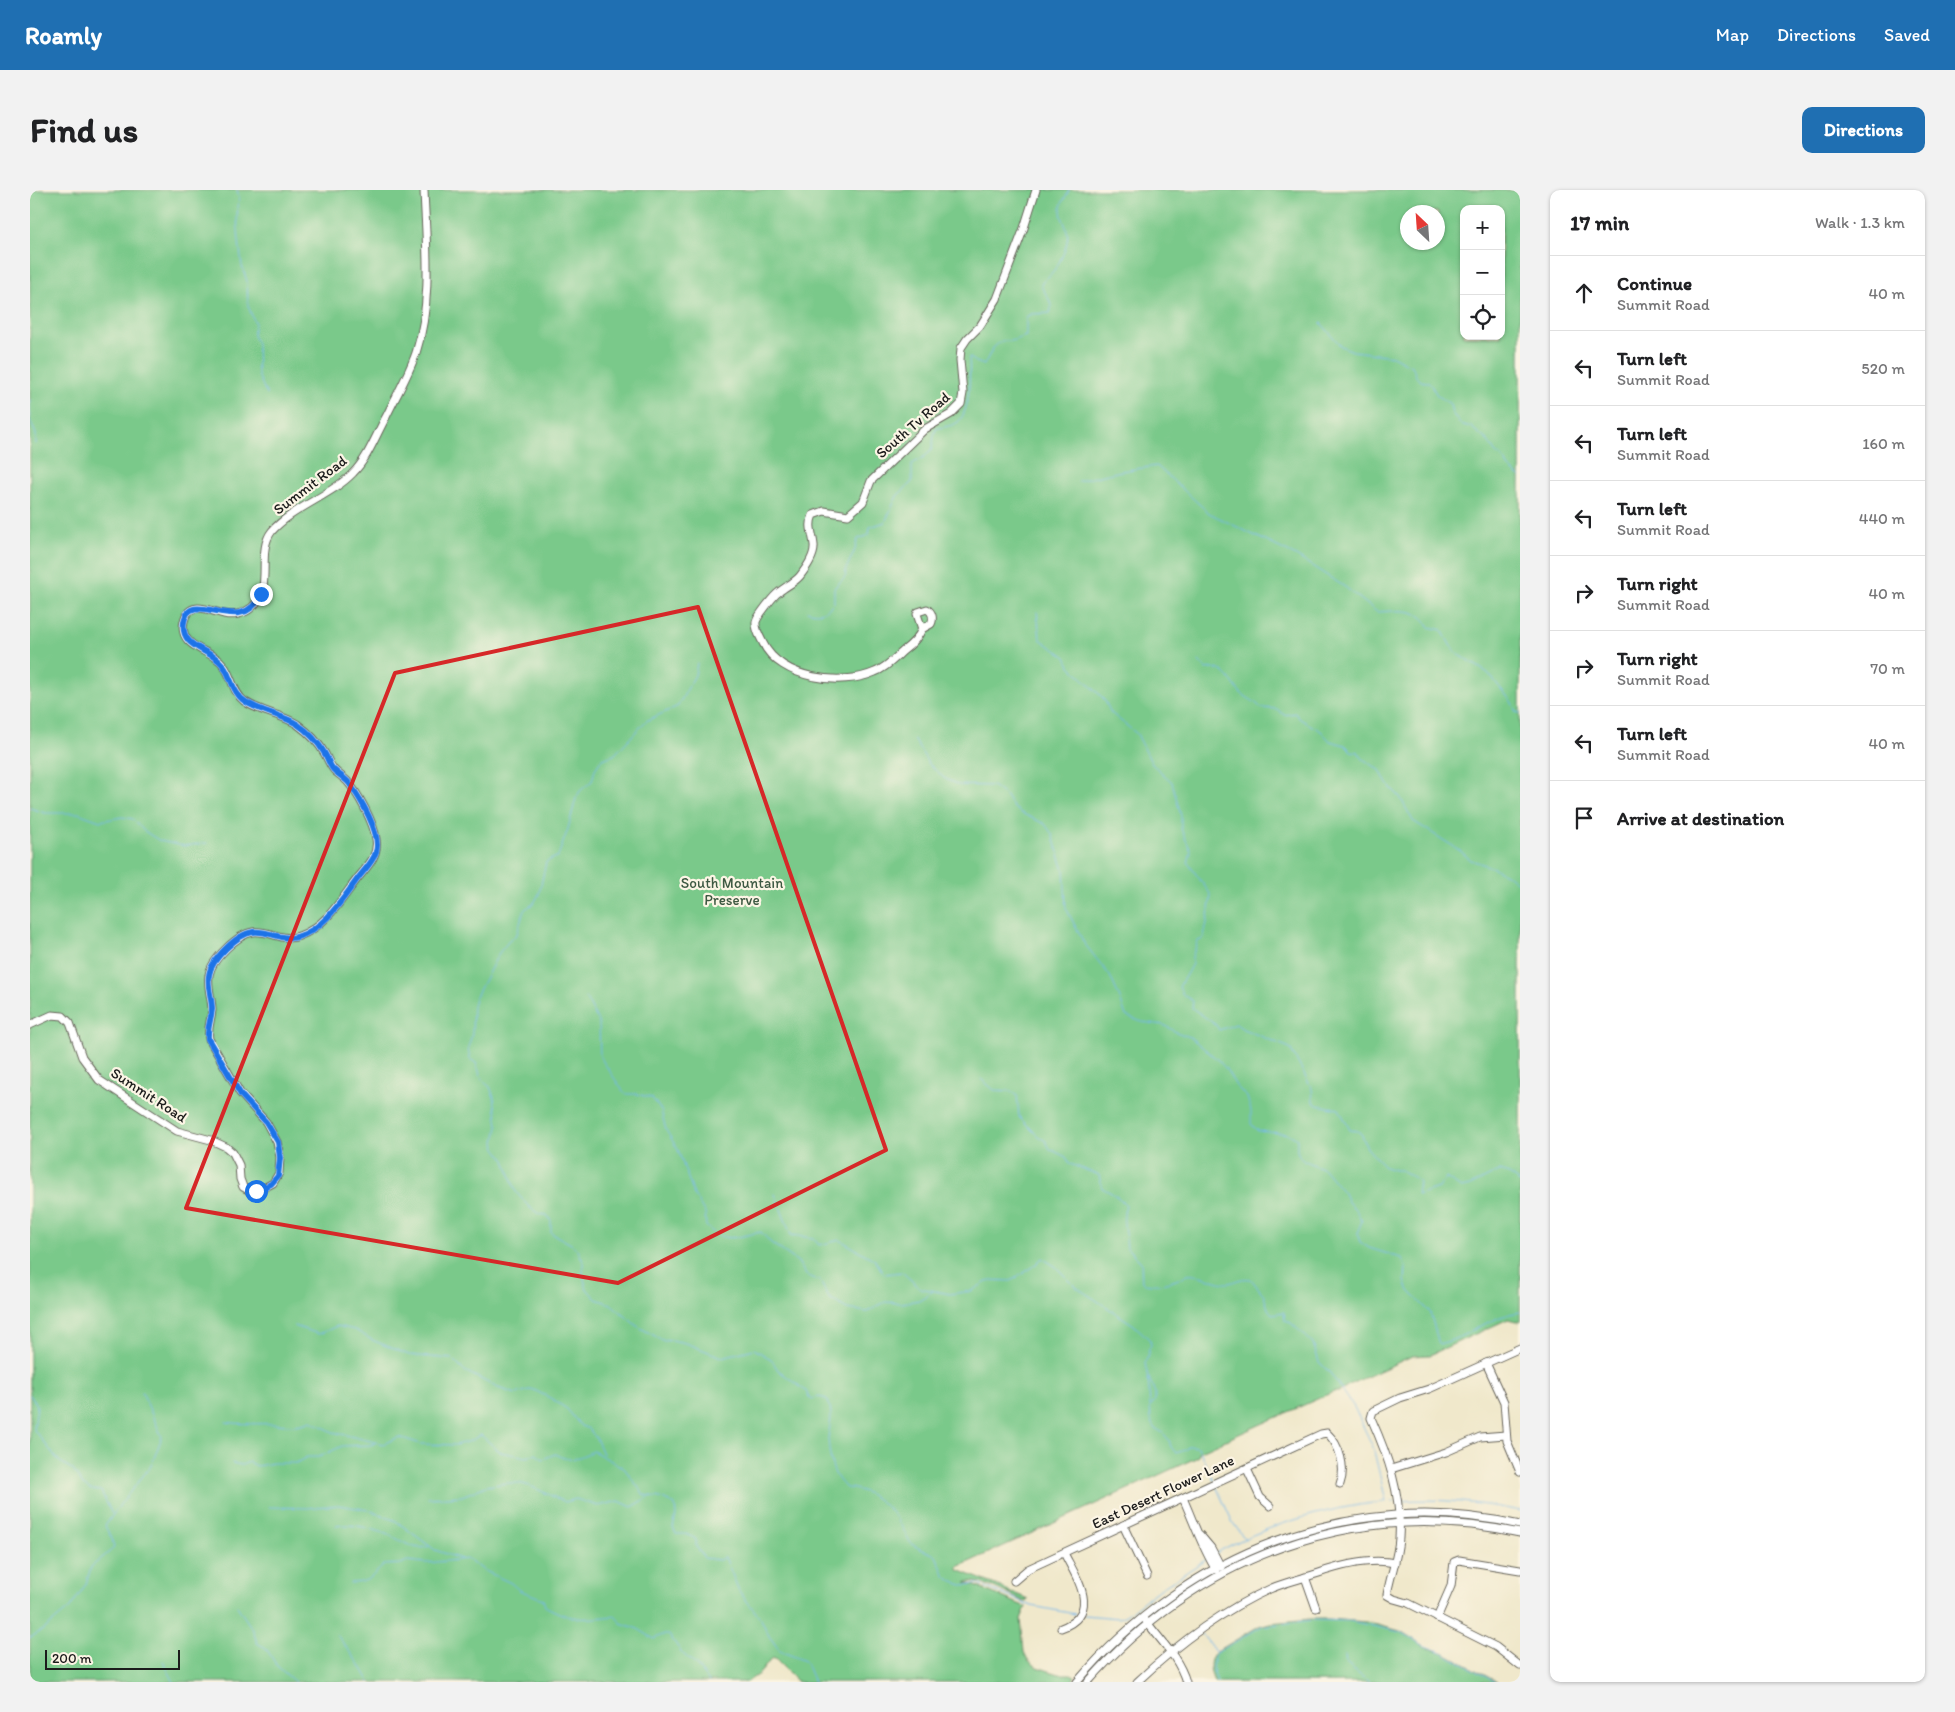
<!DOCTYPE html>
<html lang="en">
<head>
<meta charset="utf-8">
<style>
	body { margin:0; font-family:Itim,sans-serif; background:#f2f2f2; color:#202124 }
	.controls { position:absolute; right:15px; top:15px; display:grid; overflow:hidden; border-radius:10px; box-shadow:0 1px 4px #0004 }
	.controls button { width:45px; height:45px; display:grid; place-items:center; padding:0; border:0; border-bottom:1px solid #e0e0e0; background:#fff; color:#202124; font:25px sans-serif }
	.compass { position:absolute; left:1370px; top:15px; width:45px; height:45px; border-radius:50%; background:#fff; box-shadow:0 1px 4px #0004; rotate:335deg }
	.scale { position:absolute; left:15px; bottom:12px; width:135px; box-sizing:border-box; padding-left:5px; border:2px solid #1c1c1c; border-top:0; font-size:14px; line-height:18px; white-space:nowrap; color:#1c1c1c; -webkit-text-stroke:4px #fcf5e5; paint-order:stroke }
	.stop { position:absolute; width:15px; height:15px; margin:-11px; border:4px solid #1a73e8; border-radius:50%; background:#fff }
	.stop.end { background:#1a73e8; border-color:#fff; box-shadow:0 1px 5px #0008 }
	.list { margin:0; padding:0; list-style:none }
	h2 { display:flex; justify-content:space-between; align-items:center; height:65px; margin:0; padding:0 20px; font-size:21px }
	h2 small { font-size:16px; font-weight:400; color:#757577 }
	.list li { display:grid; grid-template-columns:32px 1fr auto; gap:15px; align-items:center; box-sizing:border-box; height:75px; padding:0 20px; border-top:1px solid #e0e0e0 }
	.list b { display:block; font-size:19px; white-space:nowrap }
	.list p { margin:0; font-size:16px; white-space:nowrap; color:#757577 }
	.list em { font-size:16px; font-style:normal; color:#757577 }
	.icon { flex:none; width:28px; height:28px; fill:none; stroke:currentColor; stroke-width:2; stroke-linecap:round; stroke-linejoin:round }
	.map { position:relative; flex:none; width:1490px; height:1492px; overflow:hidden; border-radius:10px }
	header { display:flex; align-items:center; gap:30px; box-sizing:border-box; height:70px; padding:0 25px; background:#1f6fb2; color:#fff }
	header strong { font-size:24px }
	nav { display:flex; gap:28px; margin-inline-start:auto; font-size:18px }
	.intro { display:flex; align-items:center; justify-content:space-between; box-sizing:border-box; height:120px; padding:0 30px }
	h1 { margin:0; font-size:35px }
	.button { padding:12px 22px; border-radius:10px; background:#1f6fb2; color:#fff; font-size:18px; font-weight:700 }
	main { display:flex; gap:30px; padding:0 30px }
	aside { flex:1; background:#fff; border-radius:10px; box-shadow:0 1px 4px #0004 }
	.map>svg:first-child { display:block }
</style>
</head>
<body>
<header>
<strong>Roamly</strong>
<nav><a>Map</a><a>Directions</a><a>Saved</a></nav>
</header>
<div class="intro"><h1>Find us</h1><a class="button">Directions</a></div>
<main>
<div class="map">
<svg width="1490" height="1492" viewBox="0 0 1490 1492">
	<rect width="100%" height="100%" fill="#fcf5e5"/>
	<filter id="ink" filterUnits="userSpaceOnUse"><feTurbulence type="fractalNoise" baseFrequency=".02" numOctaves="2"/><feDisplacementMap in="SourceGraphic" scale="10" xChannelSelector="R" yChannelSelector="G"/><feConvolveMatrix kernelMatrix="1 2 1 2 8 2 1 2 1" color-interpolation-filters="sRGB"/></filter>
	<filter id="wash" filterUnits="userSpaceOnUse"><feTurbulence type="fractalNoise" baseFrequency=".0096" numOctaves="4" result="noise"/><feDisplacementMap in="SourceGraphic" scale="20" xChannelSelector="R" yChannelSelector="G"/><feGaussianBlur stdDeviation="1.12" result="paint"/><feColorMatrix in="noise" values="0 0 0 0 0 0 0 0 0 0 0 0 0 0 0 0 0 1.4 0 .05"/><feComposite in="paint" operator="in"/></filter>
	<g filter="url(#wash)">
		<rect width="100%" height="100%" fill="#f0e8cb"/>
		<g fill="#7ac98a" stroke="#4b7253" fill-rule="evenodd">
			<path d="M 0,0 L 1490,0 L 1490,1132 L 1478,1129 L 1400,1165 L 1382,1166 L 1317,1196 L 1309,1202 L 1303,1202 L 1169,1262 L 1168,1267 L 928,1377 L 928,1380 L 973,1398 L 980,1403 L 986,1404 L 998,1409 L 996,1411 L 991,1410 C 975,1403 955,1390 936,1392 L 996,1417 L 991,1429 L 994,1462 L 998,1470 L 1007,1477 L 1029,1484 L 1041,1484 L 1045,1486 L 1042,1492 L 768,1492 L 745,1469 L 742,1468 L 730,1483 L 717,1492 L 0,1492 ZM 1434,19 L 1471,19 L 1471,146 L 1434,146 ZM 1378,22 L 1408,22 L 1408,52 L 1378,52 Z"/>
			<path d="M 1280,1429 L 1299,1429 L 1336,1432 L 1370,1441 L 1398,1458 L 1415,1463 L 1467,1492 L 1184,1492 C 1180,1481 1177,1471 1186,1462 L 1229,1436 L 1240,1433 Z"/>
		</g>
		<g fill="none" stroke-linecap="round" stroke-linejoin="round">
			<g stroke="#75b8eb" stroke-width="1">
				<polyline points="207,0 209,7 207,27 209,52 212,76 217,91 218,116 225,133 223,145 227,154 228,185 237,205"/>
				<path d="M 1291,133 L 1311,156 L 1323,161 L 1363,166 L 1383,177 C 1386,188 1387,192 1399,192 L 1407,205 L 1420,214 L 1422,223 L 1430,234 L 1441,237 L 1458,251 L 1465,262 L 1475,270 L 1478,277 L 1490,287"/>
				<polyline points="0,210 0,229"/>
				<polyline points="0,230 6,244 6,254"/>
				<path d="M 1048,291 L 1091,281 L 1127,276 L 1179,323 L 1266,366 L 1315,397 L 1347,422 C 1367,421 1389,416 1399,437 L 1412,440 L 1420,455 L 1428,464 L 1458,483 L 1481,511 L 1486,522 L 1490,523"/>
				<path d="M 777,421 C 790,425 795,423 804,413 L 804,398 L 815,387 C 816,376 820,371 824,362 C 826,358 826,353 828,349 L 839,345 L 840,337 L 855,332 L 867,306 L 882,292 L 882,274 C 889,270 900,265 902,257 C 904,251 903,245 906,239 C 912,237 923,236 928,232 C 941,220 940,184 939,167 L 946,172 L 954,175 L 963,158 L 971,151 L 981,151 L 996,146 L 996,127 L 1001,124 L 1020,123 C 1024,113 1016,105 1011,96 C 1012,91 1014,91 1018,87 C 1026,79 1033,67 1036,56 C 1042,37 1030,33 1031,18 C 1031,12 1037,6 1039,0"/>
				<path d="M 1007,422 L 1010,449 L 1036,467 L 1040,476 L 1074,509 L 1081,523 L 1107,544 L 1122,574 L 1142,592 L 1151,626 L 1151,639 L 1161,661 L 1158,673 L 1181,705 L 1177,733 L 1173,749 L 1168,751 L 1162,767 L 1162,774 L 1149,797 L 1153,805 L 1163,811 L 1162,818 L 1186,835 L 1189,840 L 1206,834 L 1213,839 L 1260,858 L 1282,899 L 1283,912 L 1287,915 L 1309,919 L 1320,940 L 1328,941 L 1332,945 L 1337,958 L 1355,977 L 1365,980 L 1371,980 C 1377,985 1384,985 1389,992 L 1387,1005 L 1408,998 L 1416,988 L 1431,998 L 1440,996 L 1469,981 L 1479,984 L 1490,993"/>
				<path d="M 1169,471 L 1176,479 C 1196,475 1200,492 1211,503 C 1218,509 1225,511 1231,518 L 1247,519 L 1254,525 L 1265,523 L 1270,529 L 1291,541 L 1300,551 L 1315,555 L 1321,561 L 1328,562 L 1333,569 L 1350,580 L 1357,594 L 1370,607 L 1383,631 L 1429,660 L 1441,670 L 1464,678 L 1479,686 L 1490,695"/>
				<path d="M 667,473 L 665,485 L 648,516 L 616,531 L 584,565 L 572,569 L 565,579 L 562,591 L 550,601 L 546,608 L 538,639 L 528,666 L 516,672 L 509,704 L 504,713 L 494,720 L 487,744 L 478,752 L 469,763 L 445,808 L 443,816 L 442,844 L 438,858 L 440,869 L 446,873 L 452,890 L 460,897 L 464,907 L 468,936 L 465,952 L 466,958 L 475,970 L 486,1002 L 499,1017 L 509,1024 L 517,1025 L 521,1031 L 521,1043 L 541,1054 L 548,1060 L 553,1071 L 553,1086 L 557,1099 L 566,1109 L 581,1114 L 607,1136 L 634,1151 L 642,1150 L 655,1153 L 692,1167 L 724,1159 L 741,1169 L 748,1180 L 776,1201 L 778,1206 L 782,1209 L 789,1207 L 797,1209 C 804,1223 800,1233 798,1248 C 798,1251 799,1256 799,1259 C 802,1278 803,1285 816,1298 C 841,1299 860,1317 872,1337 C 875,1342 877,1350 882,1354 C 889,1360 899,1361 906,1366 L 915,1386 L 923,1392 L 932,1395 L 948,1394 L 1002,1416 L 1045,1424"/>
				<path d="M 884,549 L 898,573 L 914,588 L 928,595 L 963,596 L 975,605 L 983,617 L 991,623 L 1015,634 L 1022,644 L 1034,680 L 1036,718 L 1054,753 L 1080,786 L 1089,806 L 1096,826 L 1112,832 L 1134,835 L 1146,842 L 1160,847 L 1188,870 L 1196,879 L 1206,896 L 1217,907 L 1221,921 L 1221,934 L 1228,941 L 1259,944 L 1267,949 L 1267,961 L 1271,969 L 1294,979 L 1314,1003 L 1318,1012 L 1326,1020 L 1332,1031 L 1327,1043 L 1330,1052 L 1339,1058 L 1371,1068 L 1376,1077 L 1375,1091 L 1379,1101 L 1400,1122 L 1409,1154 C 1437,1148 1461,1125 1490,1122"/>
				<polyline points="0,618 15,623 48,623 70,631 92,627 103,629 114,641 130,651 154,656 177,653"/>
				<path d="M 556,808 L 569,833 L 570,867 L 595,904 L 607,904 L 622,908 L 631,920 L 636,940 L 648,960 L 664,1005 L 675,1023 L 676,1036 C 695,1055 708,1046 731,1042 L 741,1053 L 768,1072 L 776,1085 L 790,1091 L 799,1108 L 817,1119 L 837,1122 L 855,1112 L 872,1113 L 889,1110 L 903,1101"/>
				<path d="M 951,889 L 964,900 L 981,901 L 987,905 L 989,927 L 1009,947 L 1016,951 L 1020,959 L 1036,967 L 1040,974 L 1069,985 L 1072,998 C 1082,1003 1089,1007 1096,1015 C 1091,1028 1096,1044 1097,1058 L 1111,1072 L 1112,1092 C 1124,1096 1135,1094 1146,1090 C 1150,1089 1153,1086 1157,1085 C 1170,1083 1184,1092 1195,1093 C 1204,1094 1207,1087 1221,1089 L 1234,1105 L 1238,1119 L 1242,1124 L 1254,1122 L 1255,1131 L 1261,1133 L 1283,1153 L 1289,1172 L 1301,1184 L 1324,1217 L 1343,1257 L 1356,1311"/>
				<path d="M 745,1004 L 761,1045 L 783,1048 L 789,1055 L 810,1050 L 845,1070 L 854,1084 L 872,1082 L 890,1098 L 920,1104 L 941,1101 L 960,1090 L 981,1091 L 1003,1077 L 1012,1068 L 1025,1076 L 1046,1097 L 1104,1135 L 1120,1150 L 1121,1155 C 1117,1161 1119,1166 1115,1173 L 1118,1187 L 1121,1230 L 1125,1238 L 1133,1243 L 1139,1250 L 1141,1257 L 1146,1263 L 1155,1260 L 1159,1256 L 1168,1257 L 1184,1290"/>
				<polyline points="264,1136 289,1144 307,1136 325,1140 342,1150 379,1165 422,1169 433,1180 468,1198 486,1204 502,1199 522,1209 537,1219 551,1236 559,1239 566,1248 573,1264"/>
				<polyline points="1119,1188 1125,1203 1125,1210 1121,1216"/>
				<polyline points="0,1205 7,1215 4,1240 29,1271 43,1280 53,1295 61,1300 71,1301 82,1324"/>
				<path d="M 196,1232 C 213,1235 228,1233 245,1234 C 260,1235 265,1237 281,1231 L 303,1242 L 353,1254 L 369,1247 L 391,1254 L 425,1255 L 440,1251 L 451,1245 L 470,1262 L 497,1267 L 506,1264 L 513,1269 L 525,1264 C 541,1273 547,1268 563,1261 L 594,1278 L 614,1305 L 635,1309 L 645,1315 L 646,1325 L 643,1338 L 646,1344 L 656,1344 L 666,1349 L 666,1356 L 674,1368 L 689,1370 L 695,1367 L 709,1401 L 731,1429 L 739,1446 L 750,1461 L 775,1471 L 784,1492"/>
				<polyline points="202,1273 212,1275 219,1272 227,1276 243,1273 266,1273 277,1267 289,1267 312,1256 341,1255 347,1252"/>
				<polyline points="1186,1296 1203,1333 1215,1349"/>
				<polyline points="398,1308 432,1306 456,1296 477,1293 489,1293 500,1296 535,1312 546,1309 568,1316 589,1311 602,1317 621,1306"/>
				<path d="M 1370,1311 C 1410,1308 1451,1313 1490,1321"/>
				<polyline points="239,1317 277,1318 308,1315 339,1320 366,1331 405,1360 431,1369"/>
				<path d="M 306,1336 C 322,1332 348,1340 363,1347 C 375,1352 385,1362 399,1356"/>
				<path d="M 1186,1363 C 1237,1334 1306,1315 1364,1311"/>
				<path d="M 320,1393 C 339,1393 341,1387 354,1375 L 371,1374 L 377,1371 L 396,1373 L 438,1369 L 453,1380 L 481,1393 L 489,1400 L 513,1409 L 515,1416 C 543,1432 556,1429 585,1426 L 591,1433 L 608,1439 L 624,1449 L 632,1445 L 639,1445 L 653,1464 L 666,1475 L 679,1492"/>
				<polyline points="207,1416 223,1440 227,1453 236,1458 247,1476 265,1492"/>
				<polyline points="1054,1425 1089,1428 1096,1425 1124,1403 1177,1369"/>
				<polyline points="1172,1444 1186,1463 1232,1436 1283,1430 1320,1431 1370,1442 1395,1456 1412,1462 1465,1492"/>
				<polyline points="307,1445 331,1477 340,1492"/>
				<polyline points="0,1448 16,1438 40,1418 56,1394 61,1377 84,1358 82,1349 75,1336 92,1312 121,1276 132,1247 112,1202"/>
				<polyline points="1185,1464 1182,1477 1187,1492"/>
				<polyline points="1315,1465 1316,1474 1339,1492"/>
				<polyline points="133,1471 144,1492"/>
			</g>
		</g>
	</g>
	<g filter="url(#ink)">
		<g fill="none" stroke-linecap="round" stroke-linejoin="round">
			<defs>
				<g id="minor">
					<path d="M 897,419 C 902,422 904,428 901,434 L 892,439 L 887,424 L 888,422 Z"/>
					<path d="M 892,439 C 888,449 881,455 873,461 C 864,469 856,478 845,482 C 812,497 750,489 733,453 C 730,447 725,439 726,432 C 727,427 744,405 749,402 C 756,396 764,393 770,386 C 776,378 785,366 784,355 C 783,344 778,336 783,325 L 794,321 L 818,325 L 833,312 L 841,291 L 895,239 L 921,224 L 931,214 L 933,203 L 930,170 L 931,158 L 937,149 L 950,136 L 967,109 L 994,38 L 1006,0"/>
					<path d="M 0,835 L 22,825 L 33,826 L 40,833 L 52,867 L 69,890 L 147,941 L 181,950 L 196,957 L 203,963 L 209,975 L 210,989 L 213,997 L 220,1001 L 230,1000 L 243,993 L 249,983 L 250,967 L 247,952 L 236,932 L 210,903 L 179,849 C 177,839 181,830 182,820 C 182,809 177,797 179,785 C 181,770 208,744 223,742 C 239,740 254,752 269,746 C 295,737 311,710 327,689 C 337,677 349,666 346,649 C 344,633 328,603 317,591 C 313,587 308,584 304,580 C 300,575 298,570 295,564 C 289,553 278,542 267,534 C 251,524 229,522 214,511 C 201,501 202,482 190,471 C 176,459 148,456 154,431 C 159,409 180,421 194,424 C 203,426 214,424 221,418 C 245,400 225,362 242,341 C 262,318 302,305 323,283 C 338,268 346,245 356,227 C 366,206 378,186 386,163 C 403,110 396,54 394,0"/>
					<path d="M 1490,1158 L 1399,1199 L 1370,1208 L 1343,1221 L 1341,1228 C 1358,1266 1372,1305 1369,1348 C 1368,1367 1360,1386 1357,1405 L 1364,1409 L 1378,1413 L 1466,1457 L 1490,1476"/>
					<polyline points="1456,1173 1474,1212 1477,1251 1490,1282"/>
					<polyline points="1217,1279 1230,1307 1240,1316"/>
					<polyline points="1361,1279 1416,1262 1450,1247 1476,1245"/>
					<path d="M 1153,1308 C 1164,1333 1172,1357 1186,1380"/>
					<polyline points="1093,1335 1117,1386"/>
					<polyline points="1170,1345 1181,1358 1191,1377"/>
					<polyline points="1275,1387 1286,1418"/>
					<path d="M 984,1391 L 998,1379 L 1291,1244 L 1297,1243 C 1310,1255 1316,1278 1310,1294"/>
					<polyline points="1407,1428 1421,1396 1424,1372 1429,1370 1490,1380"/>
					<path d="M 1116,1431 C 1131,1451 1149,1468 1156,1492"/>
					<path d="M 1031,1438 C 1072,1423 1047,1389 1034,1363"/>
					<path d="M 1047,1492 C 1156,1363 1323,1296 1490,1335"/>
					<path d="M 1058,1492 C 1169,1366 1324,1307 1490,1343"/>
					<path d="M 1107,1492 C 1147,1454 1191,1421 1242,1398 C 1257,1392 1274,1388 1289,1383 C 1312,1375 1341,1368 1365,1373"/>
				</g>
			</defs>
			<use href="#minor" stroke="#666359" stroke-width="9"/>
			<use href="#minor" stroke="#fff" stroke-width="7"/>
		</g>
	</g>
	<g fill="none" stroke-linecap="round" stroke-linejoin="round" filter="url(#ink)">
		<path stroke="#1a73e8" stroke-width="6" d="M 226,1001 L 241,994 L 248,986 L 250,968 L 248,952 L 236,932 L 211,905 L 178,849 C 177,838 181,830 182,819 C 182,808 177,797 179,785 C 181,770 207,744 223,742 C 238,740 252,751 267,747 C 295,739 313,708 329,687 C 335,679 343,672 346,662 C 352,644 330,608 319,593 C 314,587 307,584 302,578 C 299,574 298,569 295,564 C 289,553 278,541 267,534 C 252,525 224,520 212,509 C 200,499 201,481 189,471 C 176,458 150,457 154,432 C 160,395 212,450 231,404"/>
	</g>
	<path fill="none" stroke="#d62828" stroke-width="4" stroke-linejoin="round" d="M 668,417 L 856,960 L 588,1093 L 156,1018 L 365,483 Z"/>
	<g text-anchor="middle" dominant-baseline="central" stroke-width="4.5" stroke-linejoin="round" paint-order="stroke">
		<g font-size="15" fill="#1c1c1c" stroke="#fcf5e5">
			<text transform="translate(883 235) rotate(-41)">South Tv Road</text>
			<text transform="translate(280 295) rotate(-37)">Summit Road</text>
			<text transform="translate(119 905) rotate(33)">Summit Road</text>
			<text transform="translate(1133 1302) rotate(-25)">East Desert Flower Lane</text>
		</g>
		<g font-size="15" fill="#3d5942" stroke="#fcf5e5">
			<text x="702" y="693">South Mountain<tspan x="702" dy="17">Preserve</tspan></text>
		</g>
	</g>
</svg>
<div class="controls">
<button>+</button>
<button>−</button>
<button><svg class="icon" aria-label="locate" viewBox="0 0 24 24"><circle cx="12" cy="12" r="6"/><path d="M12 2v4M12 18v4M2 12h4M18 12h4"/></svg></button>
</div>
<svg class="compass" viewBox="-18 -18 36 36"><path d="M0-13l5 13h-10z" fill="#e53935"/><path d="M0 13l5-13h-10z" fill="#757577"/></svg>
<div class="scale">200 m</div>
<div class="stop" style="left:226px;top:1001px"></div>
<div class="stop end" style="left:231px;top:404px"></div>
</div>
<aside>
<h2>17 min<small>Walk · 1.3 km</small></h2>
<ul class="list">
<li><svg class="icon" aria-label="ahead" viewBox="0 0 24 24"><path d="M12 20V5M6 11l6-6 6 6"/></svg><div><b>Continue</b><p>Summit Road</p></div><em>40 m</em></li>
<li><svg class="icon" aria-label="left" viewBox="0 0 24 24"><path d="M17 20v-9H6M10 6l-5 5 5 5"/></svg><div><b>Turn left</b><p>Summit Road</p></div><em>520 m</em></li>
<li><svg class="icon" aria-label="left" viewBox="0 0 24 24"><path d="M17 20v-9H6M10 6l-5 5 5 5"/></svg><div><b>Turn left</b><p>Summit Road</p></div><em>160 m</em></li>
<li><svg class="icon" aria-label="left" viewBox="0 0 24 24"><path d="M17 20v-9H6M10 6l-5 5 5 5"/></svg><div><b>Turn left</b><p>Summit Road</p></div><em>440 m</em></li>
<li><svg class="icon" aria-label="right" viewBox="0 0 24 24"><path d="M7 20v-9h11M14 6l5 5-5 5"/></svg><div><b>Turn right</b><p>Summit Road</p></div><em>40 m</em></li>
<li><svg class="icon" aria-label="right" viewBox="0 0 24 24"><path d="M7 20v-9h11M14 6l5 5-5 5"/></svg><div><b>Turn right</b><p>Summit Road</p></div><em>70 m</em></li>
<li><svg class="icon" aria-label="left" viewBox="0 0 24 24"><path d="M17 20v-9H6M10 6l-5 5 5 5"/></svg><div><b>Turn left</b><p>Summit Road</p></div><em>40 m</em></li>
<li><svg class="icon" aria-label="arrive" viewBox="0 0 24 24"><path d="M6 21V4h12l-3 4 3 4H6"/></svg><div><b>Arrive at destination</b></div></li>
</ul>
</aside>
</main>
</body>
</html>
